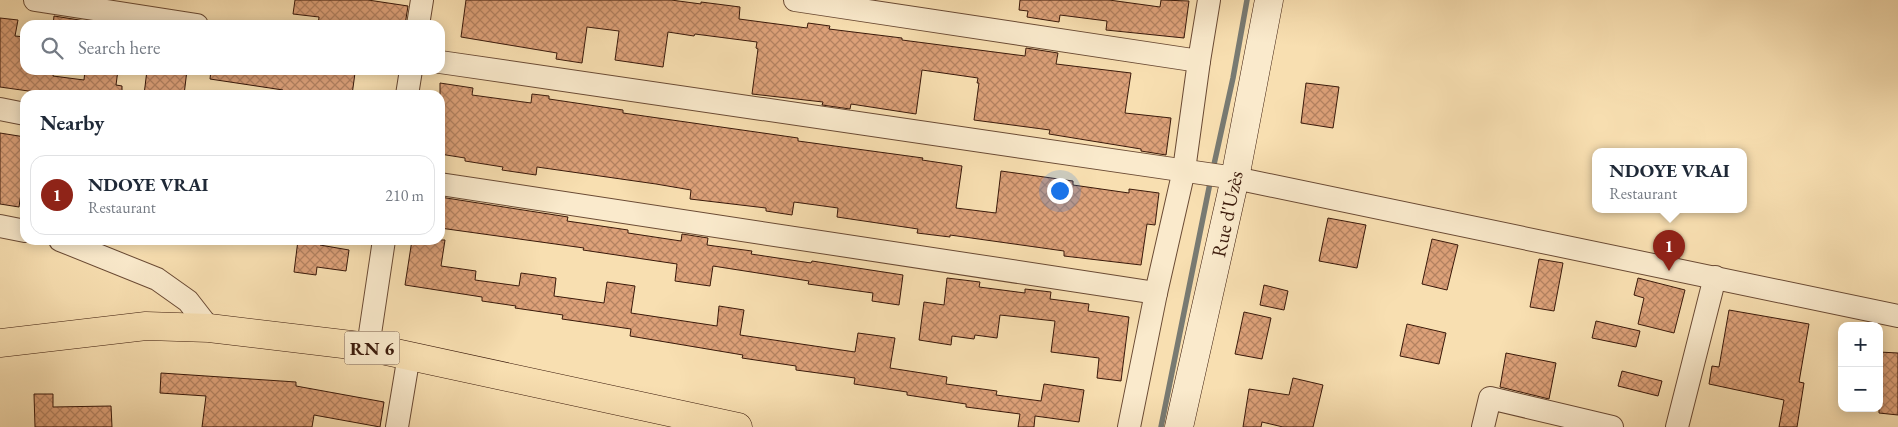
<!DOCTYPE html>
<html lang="en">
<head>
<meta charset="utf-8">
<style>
	body { margin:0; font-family:"EB Garamond",serif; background:#f2f2f3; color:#1f2937 }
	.controls { position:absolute; right:15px; bottom:15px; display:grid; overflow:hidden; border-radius:10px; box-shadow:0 2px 12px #0003 }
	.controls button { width:45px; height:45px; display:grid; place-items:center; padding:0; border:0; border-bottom:1px solid #e0e1e3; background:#fff; color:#1f2937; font:25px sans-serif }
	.you { position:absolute; left:1059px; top:190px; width:18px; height:18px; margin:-12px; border:4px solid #fff; border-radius:50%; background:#1a73e8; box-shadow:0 0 0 8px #1a73e833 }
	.badge { display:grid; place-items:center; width:32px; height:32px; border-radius:50%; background:#8f2418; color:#fff; font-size:16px; font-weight:700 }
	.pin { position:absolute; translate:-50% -41px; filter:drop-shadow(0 1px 2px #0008) }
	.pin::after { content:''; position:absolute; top:26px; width:18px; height:15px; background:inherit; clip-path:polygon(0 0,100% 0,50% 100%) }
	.popup { position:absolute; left:1592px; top:148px; width:155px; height:65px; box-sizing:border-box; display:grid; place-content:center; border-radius:10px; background:#fff; filter:drop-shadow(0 1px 4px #0005); font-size:16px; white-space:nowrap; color:#747a83 }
	.popup b { font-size:19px; color:#1f2937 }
	.popup::after { content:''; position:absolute; left:50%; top:100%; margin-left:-10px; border:10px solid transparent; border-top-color:#fff }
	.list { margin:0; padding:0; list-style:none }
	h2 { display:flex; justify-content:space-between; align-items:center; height:65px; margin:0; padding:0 20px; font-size:21px }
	h2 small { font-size:16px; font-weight:400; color:#747a83 }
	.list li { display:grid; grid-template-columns:32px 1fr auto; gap:15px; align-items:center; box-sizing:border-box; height:80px; margin:0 10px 10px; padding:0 10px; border:1px solid #e0e1e3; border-radius:15px }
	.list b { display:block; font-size:19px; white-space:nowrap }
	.list p { margin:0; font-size:16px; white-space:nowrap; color:#747a83 }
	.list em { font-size:16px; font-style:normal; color:#747a83 }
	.icon { flex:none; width:28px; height:28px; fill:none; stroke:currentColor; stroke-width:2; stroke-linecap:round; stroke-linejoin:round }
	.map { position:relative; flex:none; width:1898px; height:427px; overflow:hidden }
	.search { position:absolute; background:#fff; box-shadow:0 2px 12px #0003; left:20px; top:20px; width:425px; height:55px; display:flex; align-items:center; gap:12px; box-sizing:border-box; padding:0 18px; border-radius:15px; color:#747a83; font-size:19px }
	.panel { position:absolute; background:#fff; box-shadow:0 2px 12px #0003; left:20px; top:90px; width:425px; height:155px; border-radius:15px }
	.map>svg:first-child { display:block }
</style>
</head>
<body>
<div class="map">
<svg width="1898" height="427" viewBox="0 0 1898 427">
	<defs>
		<pattern id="building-cross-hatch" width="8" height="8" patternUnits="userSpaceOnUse" patternTransform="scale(1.25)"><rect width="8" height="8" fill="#dda179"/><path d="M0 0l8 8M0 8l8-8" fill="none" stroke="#b48261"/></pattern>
	</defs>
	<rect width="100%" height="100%" fill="#f8dfb1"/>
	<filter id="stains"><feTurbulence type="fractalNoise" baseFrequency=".004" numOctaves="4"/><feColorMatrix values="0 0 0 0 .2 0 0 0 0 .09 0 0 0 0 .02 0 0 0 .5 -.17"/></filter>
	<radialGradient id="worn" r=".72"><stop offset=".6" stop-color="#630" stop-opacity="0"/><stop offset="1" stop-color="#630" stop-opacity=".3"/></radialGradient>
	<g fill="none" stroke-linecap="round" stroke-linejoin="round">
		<g stroke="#787a72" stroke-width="5.5">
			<polyline points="1213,169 1233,78 1247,0"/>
			<polyline points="1161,427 1211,178"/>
		</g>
	</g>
	<g fill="url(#building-cross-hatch)" stroke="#3a190a">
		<polygon points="295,0 368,0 408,6 405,25 318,25 319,17 293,14"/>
		<polygon points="466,0 671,0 701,4 701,2 740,7 739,19 807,28 808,23 830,26 829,29 902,38 902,40 1025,56 1026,48 1058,53 1056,64 1131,73 1125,113 1171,118 1166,155 1141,151 1141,149 1049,134 1050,130 974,120 979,83 977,83 978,78 922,70 916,114 851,104 850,109 822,105 823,102 752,94 758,49 756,48 757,42 695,34 694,36 668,32 663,67 615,60 619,31 587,27 582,63 556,59 557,53 461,37"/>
		<polygon points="1020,0 1109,0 1160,7 1161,0 1189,1 1184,38 1106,30 1107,21 1060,15 1059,22 1027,17 1028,11 1019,10"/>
		<polygon points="54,16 111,25 53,25"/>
		<polygon points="0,18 18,20 15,36 25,37 25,70 54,70 53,76 84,80 85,70 118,70 116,85 122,86 122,95 57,95 0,87"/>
		<polygon points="147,70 187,70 184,95 144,95"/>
		<polygon points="211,70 337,70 355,73 352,95 328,95 308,92 308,95 282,95 283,90 210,79"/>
		<polygon points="440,83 473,88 472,95 531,103 532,94 549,96 549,99 623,110 623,113 798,138 798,141 923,158 922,160 962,166 956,208 996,213 1001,171 1073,181 1073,185 1129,193 1129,189 1159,193 1155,225 1147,224 1141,265 1064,256 1064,251 950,235 950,237 917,233 918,229 837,217 838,208 794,202 792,215 766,211 766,208 690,199 691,190 656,184 537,167 536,175 502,170 503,167 465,161 465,158 440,154"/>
		<polygon points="1306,83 1339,87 1333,128 1301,123"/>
		<polygon points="0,133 25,137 25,166 19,207 0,204"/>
		<polygon points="440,197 568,217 567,221 628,230 628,233 681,241 682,234 708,238 707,245 752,251 751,254 811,263 812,261 903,275 899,305 872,301 873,293 808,284 809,281 713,266 710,286 675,281 677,264 583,250 584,248 440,228"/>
		<polygon points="1328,218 1366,225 1357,268 1319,261"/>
		<polygon points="1432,239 1458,245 1447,290 1422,284"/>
		<polygon points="298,240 321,240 320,245 349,250 346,271 317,267 316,275 294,272"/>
		<polygon points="412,240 445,240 441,266 476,271 475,280 519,286 521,273 556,278 554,296 604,303 607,282 635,286 631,313 717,326 719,306 744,310 740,335 855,352 858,333 895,338 890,368 947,377 946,384 997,391 996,395 1041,401 1044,384 1084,390 1079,422 1035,416 1034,427 1018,427 1020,414 966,407 966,404 907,395 907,392 854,384 855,378 796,370 796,366 742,358 743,355 630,336 631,329 562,319 563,315 515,308 516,306 482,301 482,297 405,285"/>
		<polygon points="1539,259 1563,263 1554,311 1530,307"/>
		<polygon points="947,278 980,282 979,287 1025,293 1025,289 1051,292 1050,299 1089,304 1088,311 1129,317 1121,381 1097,378 1099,358 1051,352 1055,321 1000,315 997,338 975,335 974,339 952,336 951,345 919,340 924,302 944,305"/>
		<polygon points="1638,278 1685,290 1674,333 1638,324 1644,298 1634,295"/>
		<polygon points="1264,285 1288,291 1284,310 1260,305"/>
		<polygon points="1729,310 1809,324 1799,382 1804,383 1797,427 1779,427 1784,400 1709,384 1712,366 1719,367"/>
		<polygon points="1244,312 1271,318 1262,359 1235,354"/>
		<polygon points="1596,321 1640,331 1636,347 1592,338"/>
		<polygon points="1407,324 1446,333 1439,364 1400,356"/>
		<polygon points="1879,352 1898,353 1898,415 1879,413"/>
		<polygon points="1506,353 1556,363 1549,399 1500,387"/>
		<polygon points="1622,371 1662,381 1658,396 1618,386"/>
		<polygon points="161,373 296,382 296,386 384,402 380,427 314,415 312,427 202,427 206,396 160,393"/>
		<polygon points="1293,378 1323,385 1313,427 1283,427 1262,422 1261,427 1243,427 1249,389 1289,395"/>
		<polygon points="34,394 53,394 53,407 111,406 112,427 35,427"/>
	</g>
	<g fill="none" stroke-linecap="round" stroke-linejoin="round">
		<defs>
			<g id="street">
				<polyline points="35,0 197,25"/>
				<polyline points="795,0 1199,61"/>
				<polyline points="418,25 422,0"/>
				<polyline points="440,62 1235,178 1898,316"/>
				<polyline points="407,95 411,70"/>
				<polyline points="0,109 25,114"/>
				<polyline points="440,184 1156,293"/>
				<polyline points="0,226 25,231"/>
				<polyline points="60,240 157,279 188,301 209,328"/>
				<polyline points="368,347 384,240"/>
				<polyline points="397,427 409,355"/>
				<polyline points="1129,427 1156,293 1184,170 1199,61 1209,0"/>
				<polyline points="1483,427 1490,398 1612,427"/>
				<polyline points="1677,427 1715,277"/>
			</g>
			<polyline id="secondary" points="1179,427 1235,178 1269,0"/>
			<polyline id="primary" points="0,343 146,326 209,328 368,347 738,427"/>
		</defs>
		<use href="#street" stroke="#6a4a34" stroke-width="24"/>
		<use href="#secondary" stroke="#3a190a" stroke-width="29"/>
		<use href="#primary" stroke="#3a190a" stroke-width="29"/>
		<use href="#street" stroke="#faeacc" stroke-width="22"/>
		<use href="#secondary" stroke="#faeacc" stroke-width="28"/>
		<use href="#primary" stroke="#f8dfb1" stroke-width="28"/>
	</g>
	<g text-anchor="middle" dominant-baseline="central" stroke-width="4" stroke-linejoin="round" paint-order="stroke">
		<rect fill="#faeacc" stroke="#745844" stroke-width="1" x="344.5" y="331.5" width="55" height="33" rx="4"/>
		<g font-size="19" font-weight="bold" fill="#3a190a">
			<text x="372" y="348">RN 6</text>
		</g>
		<g font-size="20" fill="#3a190a" stroke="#faeacc">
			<text transform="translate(1227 214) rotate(-78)">Rue d'Uzès</text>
		</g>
	</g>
	<rect width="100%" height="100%" filter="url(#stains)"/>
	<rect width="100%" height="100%" fill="url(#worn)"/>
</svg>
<div class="controls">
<button>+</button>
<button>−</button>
</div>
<div class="you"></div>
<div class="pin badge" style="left:1669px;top:271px">1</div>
<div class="popup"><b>NDOYE VRAI</b>Restaurant</div>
<div class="search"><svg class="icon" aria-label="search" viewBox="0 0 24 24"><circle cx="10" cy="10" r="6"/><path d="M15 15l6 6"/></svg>Search here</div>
<section class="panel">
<h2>Nearby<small></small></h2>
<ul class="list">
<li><span class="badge">1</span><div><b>NDOYE VRAI</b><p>Restaurant</p></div><em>210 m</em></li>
</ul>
</section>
</div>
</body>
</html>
